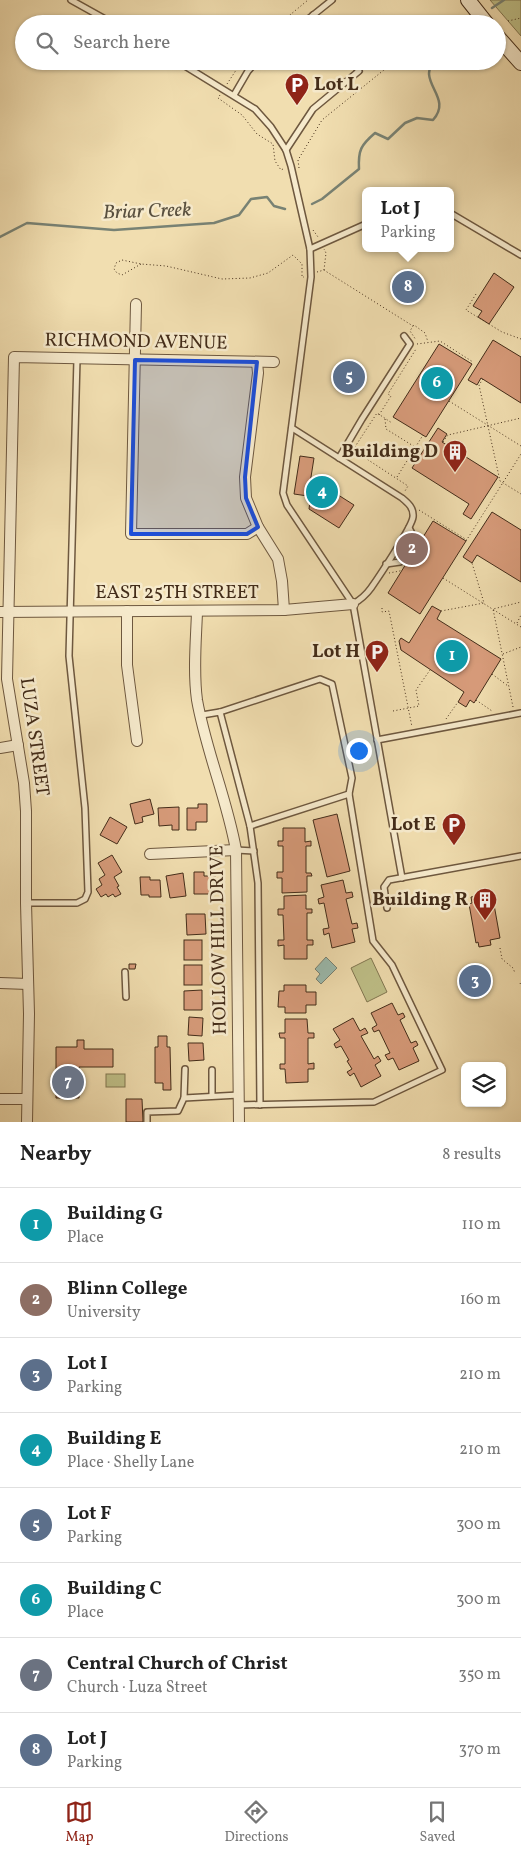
<!DOCTYPE html>
<html lang="en">
<head>
<meta charset="utf-8">
<style>
	body { margin:0; font-family:Vollkorn,serif; background:#f2f2f2; color:#222 }
	.controls { position:absolute; right:15px; bottom:15px; display:grid; overflow:hidden; border-radius:8px; box-shadow:0 1px 4px #0004 }
	.controls button { width:45px; height:45px; display:grid; place-items:center; padding:0; border:0; border-bottom:1px solid #e0e0e0; background:#fff; color:#222; font:25px sans-serif }
	.you { position:absolute; left:358px; top:750px; width:18px; height:18px; margin:-12px; border:4px solid #fff; border-radius:50%; background:#1a73e8; box-shadow:0 0 0 8px #1a73e833 }
	.badge { display:grid; place-items:center; width:32px; height:32px; border-radius:50%; background:#8f2418; color:#fff; font-size:16px; font-weight:700 }
	.pin { position:absolute; translate:-50% -50%; border:2px solid #fff; box-shadow:0 1px 5px #0006 }
	.popup { position:absolute; left:362px; top:187px; width:92px; height:65px; box-sizing:border-box; display:grid; place-content:center; border-radius:8px; background:#fff; filter:drop-shadow(0 1px 4px #0005); font-size:16px; white-space:nowrap; color:#767676 }
	.popup b { font-size:19px; color:#222 }
	.popup::after { content:''; position:absolute; left:50%; top:100%; margin-left:-10px; border:10px solid transparent; border-top-color:#fff }
	.list { margin:0; padding:0; list-style:none }
	h2 { display:flex; justify-content:space-between; align-items:center; height:65px; margin:0; padding:0 20px; font-size:21px }
	h2 small { font-size:16px; font-weight:400; color:#767676 }
	.list li { display:grid; grid-template-columns:32px 1fr auto; gap:15px; align-items:center; box-sizing:border-box; height:75px; padding:0 20px; border-top:1px solid #e0e0e0 }
	.list b { display:block; font-size:19px; white-space:nowrap }
	.list p { margin:0; font-size:16px; white-space:nowrap; color:#767676 }
	.list em { font-size:16px; font-style:normal; color:#767676 }
	.icon { flex:none; width:28px; height:28px; fill:none; stroke:currentColor; stroke-width:2; stroke-linecap:round; stroke-linejoin:round }
	.map { position:relative; flex:none; width:521px; height:1122px; overflow:hidden }
	.search { position:absolute; background:#fff; box-shadow:0 1px 4px #0004; left:15px; right:15px; top:15px; height:55px; display:flex; align-items:center; gap:12px; box-sizing:border-box; padding:0 18px; border-radius:28px; color:#767676; font-size:19px }
	.sheet { height:665px; background:#fff }
	nav { display:flex; justify-content:space-around; align-items:center; box-sizing:border-box; height:70px; border-top:1px solid #e0e0e0; background:#fff; font-size:14px; color:#767676 }
	nav a { display:grid; justify-items:center; gap:2px }
	nav .on { color:#8f2418 }
	.map>svg:first-child { display:block }
</style>
</head>
<body>
<div class="map">
<svg width="521" height="1122" viewBox="0 0 521 1122">
	<rect width="100%" height="100%" fill="#f1deb0"/>
	<filter id="stains"><feTurbulence type="fractalNoise" baseFrequency=".004" numOctaves="4"/><feColorMatrix values="0 0 0 0 .2 0 0 0 0 .09 0 0 0 0 .02 0 0 0 .5 -.17"/></filter>
	<radialGradient id="worn" r=".72"><stop offset=".6" stop-color="#630" stop-opacity="0"/><stop offset="1" stop-color="#630" stop-opacity=".3"/></radialGradient>
	<g fill="#bfc088" stroke="#817650">
		<polygon points="490,0 521,0 521,36"/>
		<polygon points="371,958 387,992 367,1002 351,968"/>
		<rect x="106" y="1074" width="19" height="13"/>
	</g>
	<polygon fill="#9bbcb0" stroke="#788274" points="326,957 337,968 321,984 316,979 320,974 315,969"/>
	<g fill="none" stroke-linecap="round" stroke-linejoin="round">
		<g stroke="#788274" stroke-width="2.5">
			<polyline points="492,8 504,0"/>
			<polyline points="468,24 470,23"/>
			<path d="M 312,204 L 322,199 L 359,169 C 358,150 361,145 375,133 L 388,139 L 405,123 L 417,118 L 433,120 C 449,102 430,90 429,74 C 429,70 431,65 432,61"/>
			<polyline points="0,237 27,223 114,230 214,223 239,215 251,199 267,197 274,206 285,209"/>
		</g>
	</g>
	<g fill="#d79b7a" stroke="#432c19">
		<polygon points="494,273 514,287 489,324 478,317 482,311 473,306"/>
		<polygon points="493,340 521,357 521,403 481,378 477,385 468,380"/>
		<polygon points="439,344 472,364 426,437 393,417"/>
		<polygon points="438,428 447,434 442,442 498,477 471,519 463,514 469,504 412,468"/>
		<polygon points="300,456 314,458 308,496 294,494"/>
		<polygon points="313,479 354,505 339,528 309,509"/>
		<polygon points="492,512 521,530 521,582 477,555 472,563 463,557"/>
		<polygon points="433,521 466,541 420,614 388,593 409,559 399,553 404,544 415,550"/>
		<polygon points="432,606 441,611 437,619 501,659 474,703 470,700 466,707 458,702 464,692 401,650 399,641 401,638 409,643"/>
		<polygon points="150,799 154,814 142,817 143,822 135,824 130,804"/>
		<polygon points="198,804 207,804 207,822 196,822 196,830 187,830 187,808 198,808"/>
		<polygon points="179,807 179,830 172,830 172,825 159,826 158,808"/>
		<polygon points="337,814 350,871 327,877 313,820"/>
		<polygon points="110,817 127,827 117,844 100,835"/>
		<polygon points="283,828 305,828 305,842 311,841 311,846 306,846 306,873 311,873 312,876 307,876 307,892 282,893 282,878 277,878 277,872 283,872 283,846 278,846 278,841 283,841"/>
		<polygon points="112,855 122,872 114,877 119,886 117,887 121,894 115,897 113,894 108,897 106,894 101,897 96,889 102,885 99,879 105,875 98,863"/>
		<polygon points="194,872 204,872 204,876 215,876 215,894 194,894"/>
		<polygon points="183,873 186,896 170,898 166,876"/>
		<polygon points="140,877 150,877 150,880 160,880 161,897 149,897 149,895 141,895"/>
		<polygon points="343,880 346,893 352,892 353,897 346,899 352,924 357,923 358,928 352,929 355,942 332,948 329,933 324,935 323,929 329,928 324,903 319,904 318,899 324,897 321,885"/>
		<polygon points="306,895 306,909 312,909 312,913 307,913 307,940 313,940 313,945 307,945 307,959 284,959 284,945 278,946 278,940 284,940 283,915 278,915 278,909 284,909 284,896"/>
		<polygon points="484,895 485,900 493,899 500,938 490,940 491,945 479,947 478,942 476,943 469,904 472,903 471,897"/>
		<polygon points="186,914 205,914 206,934 187,935"/>
		<rect x="184" y="940" width="18" height="20"/>
		<polygon points="129,964 136,964 135,969 129,969"/>
		<rect x="184" y="965" width="18" height="20"/>
		<polygon points="284,985 306,985 306,992 316,992 316,1005 306,1005 306,1013 285,1013 285,1007 278,1007 279,991 284,991"/>
		<polygon points="202,990 202,1010 184,1010 184,991"/>
		<polygon points="392,1003 398,1015 403,1013 405,1017 400,1020 411,1043 416,1041 418,1045 413,1048 419,1061 399,1070 393,1058 388,1060 385,1055 390,1053 379,1030 374,1032 372,1028 377,1025 371,1013"/>
		<polygon points="189,1017 203,1018 202,1036 188,1035"/>
		<polygon points="353,1018 360,1031 365,1028 368,1033 361,1036 374,1059 378,1056 381,1061 375,1065 381,1076 361,1087 354,1073 350,1076 347,1072 352,1069 347,1061 349,1060 341,1046 336,1048 334,1044 340,1040 333,1029"/>
		<polygon points="285,1019 307,1019 308,1033 314,1033 314,1038 308,1038 308,1064 314,1063 314,1069 308,1069 308,1082 286,1083 285,1069 280,1069 280,1064 285,1064 285,1038 280,1038 279,1033 285,1033"/>
		<polygon points="158,1036 167,1036 167,1047 170,1047 171,1090 163,1090 163,1083 155,1083 155,1047 158,1047"/>
		<polygon points="77,1040 84,1040 84,1049 113,1049 113,1067 79,1067 79,1098 56,1098 56,1047 77,1047"/>
		<polygon points="188,1043 203,1043 204,1060 189,1061"/>
		<polygon points="126,1099 142,1099 143,1122 126,1122"/>
	</g>
	<g fill="none" stroke-linecap="round" stroke-linejoin="round">
		<defs>
			<g id="service">
				<polyline points="71,0 114,24"/>
				<polyline points="313,15 320,24"/>
				<polyline points="302,24 332,0"/>
				<polyline points="177,61 255,109 271,127 286,150 291,166 310,249 311,277 283,493 287,505 353,604 402,878"/>
				<polyline points="234,95 248,71 257,61"/>
				<polyline points="286,150 313,109 359,71 351,61"/>
				<polyline points="450,213 521,255"/>
				<polyline points="310,249 366,224"/>
				<path d="M 292,428 L 402,498 C 408,503 414,508 413,517 C 412,527 378,578 371,588 C 366,595 360,600 353,604"/>
				<polyline points="339,458 362,419 410,344 404,336"/>
				<polyline points="386,564 400,562 415,539 409,528"/>
				<polyline points="220,712 250,826 258,883 260,1105"/>
				<polyline points="202,715 220,712 320,679 332,684 352,778 349,794 373,941 392,965 442,1070 374,1102 239,1105"/>
				<polyline points="377,740 521,713"/>
				<polyline points="250,826 349,794"/>
				<polyline points="236,850 254,851"/>
				<polyline points="26,903 77,903 85,899 88,892 85,808 69,656 77,359"/>
				<polyline points="387,908 384,887 389,880 521,856"/>
				<polyline points="125,972 126,997"/>
				<polyline points="212,1070 212,1096"/>
				<polyline points="184,1098 185,1069"/>
				<polyline points="147,1122 147,1112 178,1111 184,1098 239,1095"/>
			</g>
			<g id="minor">
				<polyline points="136,304 131,534 247,534 258,527"/>
				<polyline points="257,362 258,373 245,477 246,498 258,527 278,559 282,581 284,610"/>
				<polyline points="127,611 127,665 137,741"/>
				<polyline points="0,612 284,610 353,604"/>
				<path d="M 197,612 C 196,641 193,671 197,700 C 206,751 227,799 236,850 L 239,1122"/>
				<polyline points="0,748 18,745"/>
				<polyline points="150,854 236,850"/>
				<polyline points="0,983 28,984"/>
				<polyline points="0,1099 27,1099"/>
				<polyline points="27,1122 29,1014 26,903 26,811 24,783 7,679 14,357 274,362"/>
			</g>
			<g id="secondary">
				<polyline points="468,0 487,24"/>
				<polyline points="497,36 521,63"/>
			</g>
		</defs>
		<use href="#service" stroke="#6e583f" stroke-width="8"/>
		<use href="#minor" stroke="#6e583f" stroke-width="12"/>
		<use href="#secondary" stroke="#432c19" stroke-width="16"/>
		<g stroke="#432c19" stroke-width="1" stroke-dasharray="1 2.5" stroke-linecap="butt">
			<polyline points="508,21 521,18"/>
			<polyline points="279,24 308,0"/>
			<polyline points="227,84 242,61"/>
			<polyline points="220,95 218,98 242,115 257,134 273,144 275,161 281,170 283,169"/>
			<polyline points="299,168 298,160 322,120 395,61"/>
			<polyline points="313,230 318,237"/>
			<polyline points="141,264 122,275 117,273 114,269 116,263 122,260 141,264 166,266 222,279 250,278 268,273 293,255 302,264 302,277 304,277"/>
			<polyline points="324,270 326,253 324,249"/>
			<polyline points="317,272 324,270 327,272 413,326 410,331 416,340"/>
			<polyline points="476,294 466,310 502,332 521,339"/>
			<polyline points="413,326 414,325 425,333 428,342"/>
			<polyline points="417,344 440,341 473,362"/>
			<polyline points="483,379 479,385 500,481 521,494"/>
			<polyline points="449,401 521,446"/>
			<polyline points="379,415 391,396 388,394 416,349"/>
			<polyline points="385,419 386,429 415,447"/>
			<polyline points="443,442 448,435 521,418"/>
			<polyline points="353,450 408,486 405,491"/>
			<polyline points="349,456 377,413 392,423"/>
			<polyline points="397,477 423,435"/>
			<polyline points="419,510 467,540"/>
			<polyline points="466,541 521,454"/>
			<polyline points="389,573 400,571 401,569"/>
			<polyline points="443,578 521,627"/>
			<polyline points="382,608 382,612 389,611 412,727"/>
			<polyline points="441,611 484,603 472,563"/>
			<polyline points="517,623 521,615"/>
			<polyline points="503,654 521,647"/>
			<polyline points="492,674 508,686"/>
			<polyline points="476,700 492,711"/>
			<polyline points="513,707 493,609 521,602"/>
			<polyline points="393,711 419,706 416,690 430,670"/>
			<polyline points="446,719 458,702"/>
			<polyline points="500,948 502,959 513,968 515,973"/>
			<polyline points="520,983 521,985"/>
		</g>
		<use href="#service" stroke="#f6eacc" stroke-width="5"/>
		<use href="#minor" stroke="#f6eacc" stroke-width="10"/>
		<use href="#secondary" stroke="#f6eacc" stroke-width="14"/>
	</g>
	<path fill="#1d4ed8" fill-opacity="0.2" stroke="#1d4ed8" stroke-width="4" stroke-linejoin="round" d="M 135,360 L 257,362 L 245,477 L 246,498 L 258,527 L 247,534 L 131,534 Z"/>
	<defs>
		<symbol id="parking-pin" viewBox="-11 -11 22 30"><path d="M0 17L-7.5 6A9.5 9.5 0 1 1 7.5 6Z" fill="#8f2418" stroke="#f6eacc"/><path d="M-3.5-5.5H1a3.5 3.5 0 0 1 0 7H-1V5.5H-3.5ZM-1-3.4V-.6H.8a1.4 1.4 0 0 0 0-2.8Z" fill="#fff"/></symbol>
		<symbol id="building-pin" viewBox="-11 -11 22 30"><path d="M0 17L-7.5 6A9.5 9.5 0 1 1 7.5 6Z" fill="#8f2418" stroke="#f6eacc"/><path d="M-4-6H4V6H1V3H-1V6H-4ZM-2.5-4.3h1.7v1.8h-1.7ZM.8-4.3h1.7v1.8H.8ZM-2.5-1h1.7V.8h-1.7ZM.8-1h1.7V.8H.8Z" fill="#fff"/></symbol>
	</defs>
	<g fill-rule="evenodd">
		<use href="#parking-pin" x="283" y="71" width="28" height="38"/>
		<use href="#building-pin" x="441" y="438" width="28" height="38"/>
		<use href="#parking-pin" x="363" y="638" width="28" height="38"/>
		<use href="#parking-pin" x="440" y="811" width="28" height="38"/>
		<use href="#building-pin" x="471" y="886" width="28" height="38"/>
	</g>
	<g text-anchor="middle" dominant-baseline="central" stroke-width="5" stroke-linejoin="round" paint-order="stroke">
		<g font-size="19" font-weight="bold" fill="#432c19" stroke="#f6eacc" text-anchor="end">
			<text x="314" y="85" text-anchor="start">Lot L</text>
			<text x="438" y="452">Building D</text>
			<text x="360" y="652">Lot H</text>
			<text x="436" y="825">Lot E</text>
			<text x="468" y="900">Building R</text>
		</g>
		<g font-size="19" fill="#432c19" stroke="#f6eacc">
			<text transform="translate(136 342) rotate(1)">RICHMOND AVENUE</text>
			<text x="177" y="593">EAST 25TH STREET</text>
			<text transform="translate(34 737) rotate(82)">LUZA STREET</text>
			<text transform="translate(219 940) rotate(-91)">HOLLOW HILL DRIVE</text>
		</g>
		<g font-size="20" font-style="italic" fill="#59503f" stroke="#f6eacc">
			<text transform="translate(147 212) rotate(-2)">Briar Creek</text>
		</g>
	</g>
	<rect width="100%" height="100%" filter="url(#stains)"/>
	<rect width="100%" height="100%" fill="url(#worn)"/>
</svg>
<div class="controls">
<button><svg class="icon" aria-label="layers" viewBox="0 0 24 24"><path d="M12 4l9 5-9 5-9-5zM3 14l9 5 9-5"/></svg></button>
</div>
<div class="you"></div>
<div class="pin badge" style="left:452px;top:656px;background:#0f9aa8">1</div>
<div class="pin badge" style="left:412px;top:549px;background:#8d6e63">2</div>
<div class="pin badge" style="left:475px;top:981px;background:#5c6f8a">3</div>
<div class="pin badge" style="left:322px;top:492px;background:#0f9aa8">4</div>
<div class="pin badge" style="left:349px;top:377px;background:#5c6f8a">5</div>
<div class="pin badge" style="left:437px;top:383px;background:#0f9aa8">6</div>
<div class="pin badge" style="left:68px;top:1082px;background:#6b7280">7</div>
<div class="pin badge" style="left:408px;top:287px;background:#5c6f8a">8</div>
<div class="popup"><b>Lot J</b>Parking</div>
<div class="search"><svg class="icon" aria-label="search" viewBox="0 0 24 24"><circle cx="10" cy="10" r="6"/><path d="M15 15l6 6"/></svg>Search here</div>
</div>
<section class="sheet">
<h2>Nearby<small>8 results</small></h2>
<ul class="list">
<li><span class="badge" style="background:#0f9aa8">1</span><div><b>Building G</b><p>Place</p></div><em>110 m</em></li>
<li><span class="badge" style="background:#8d6e63">2</span><div><b>Blinn College</b><p>University</p></div><em>160 m</em></li>
<li><span class="badge" style="background:#5c6f8a">3</span><div><b>Lot I</b><p>Parking</p></div><em>210 m</em></li>
<li><span class="badge" style="background:#0f9aa8">4</span><div><b>Building E</b><p>Place · Shelly Lane</p></div><em>210 m</em></li>
<li><span class="badge" style="background:#5c6f8a">5</span><div><b>Lot F</b><p>Parking</p></div><em>300 m</em></li>
<li><span class="badge" style="background:#0f9aa8">6</span><div><b>Building C</b><p>Place</p></div><em>300 m</em></li>
<li><span class="badge" style="background:#6b7280">7</span><div><b>Central Church of Christ</b><p>Church · Luza Street</p></div><em>350 m</em></li>
<li><span class="badge" style="background:#5c6f8a">8</span><div><b>Lot J</b><p>Parking</p></div><em>370 m</em></li>
</ul>
</section>
<nav>
<a class="on"><svg class="icon" aria-label="map" viewBox="0 0 24 24"><path d="M3 6l6-2 6 2 6-2v14l-6 2-6-2-6 2zM9 4v14M15 6v14"/></svg>Map</a>
<a><svg class="icon" aria-label="directions" viewBox="0 0 24 24"><path d="M12 3l9 9-9 9-9-9zM9 14v-3h6M13 9l2 2-2 2"/></svg>Directions</a>
<a><svg class="icon" aria-label="saved" viewBox="0 0 24 24"><path d="M7 4h10v16l-5-4-5 4z"/></svg>Saved</a>
</nav>
</body>
</html>
